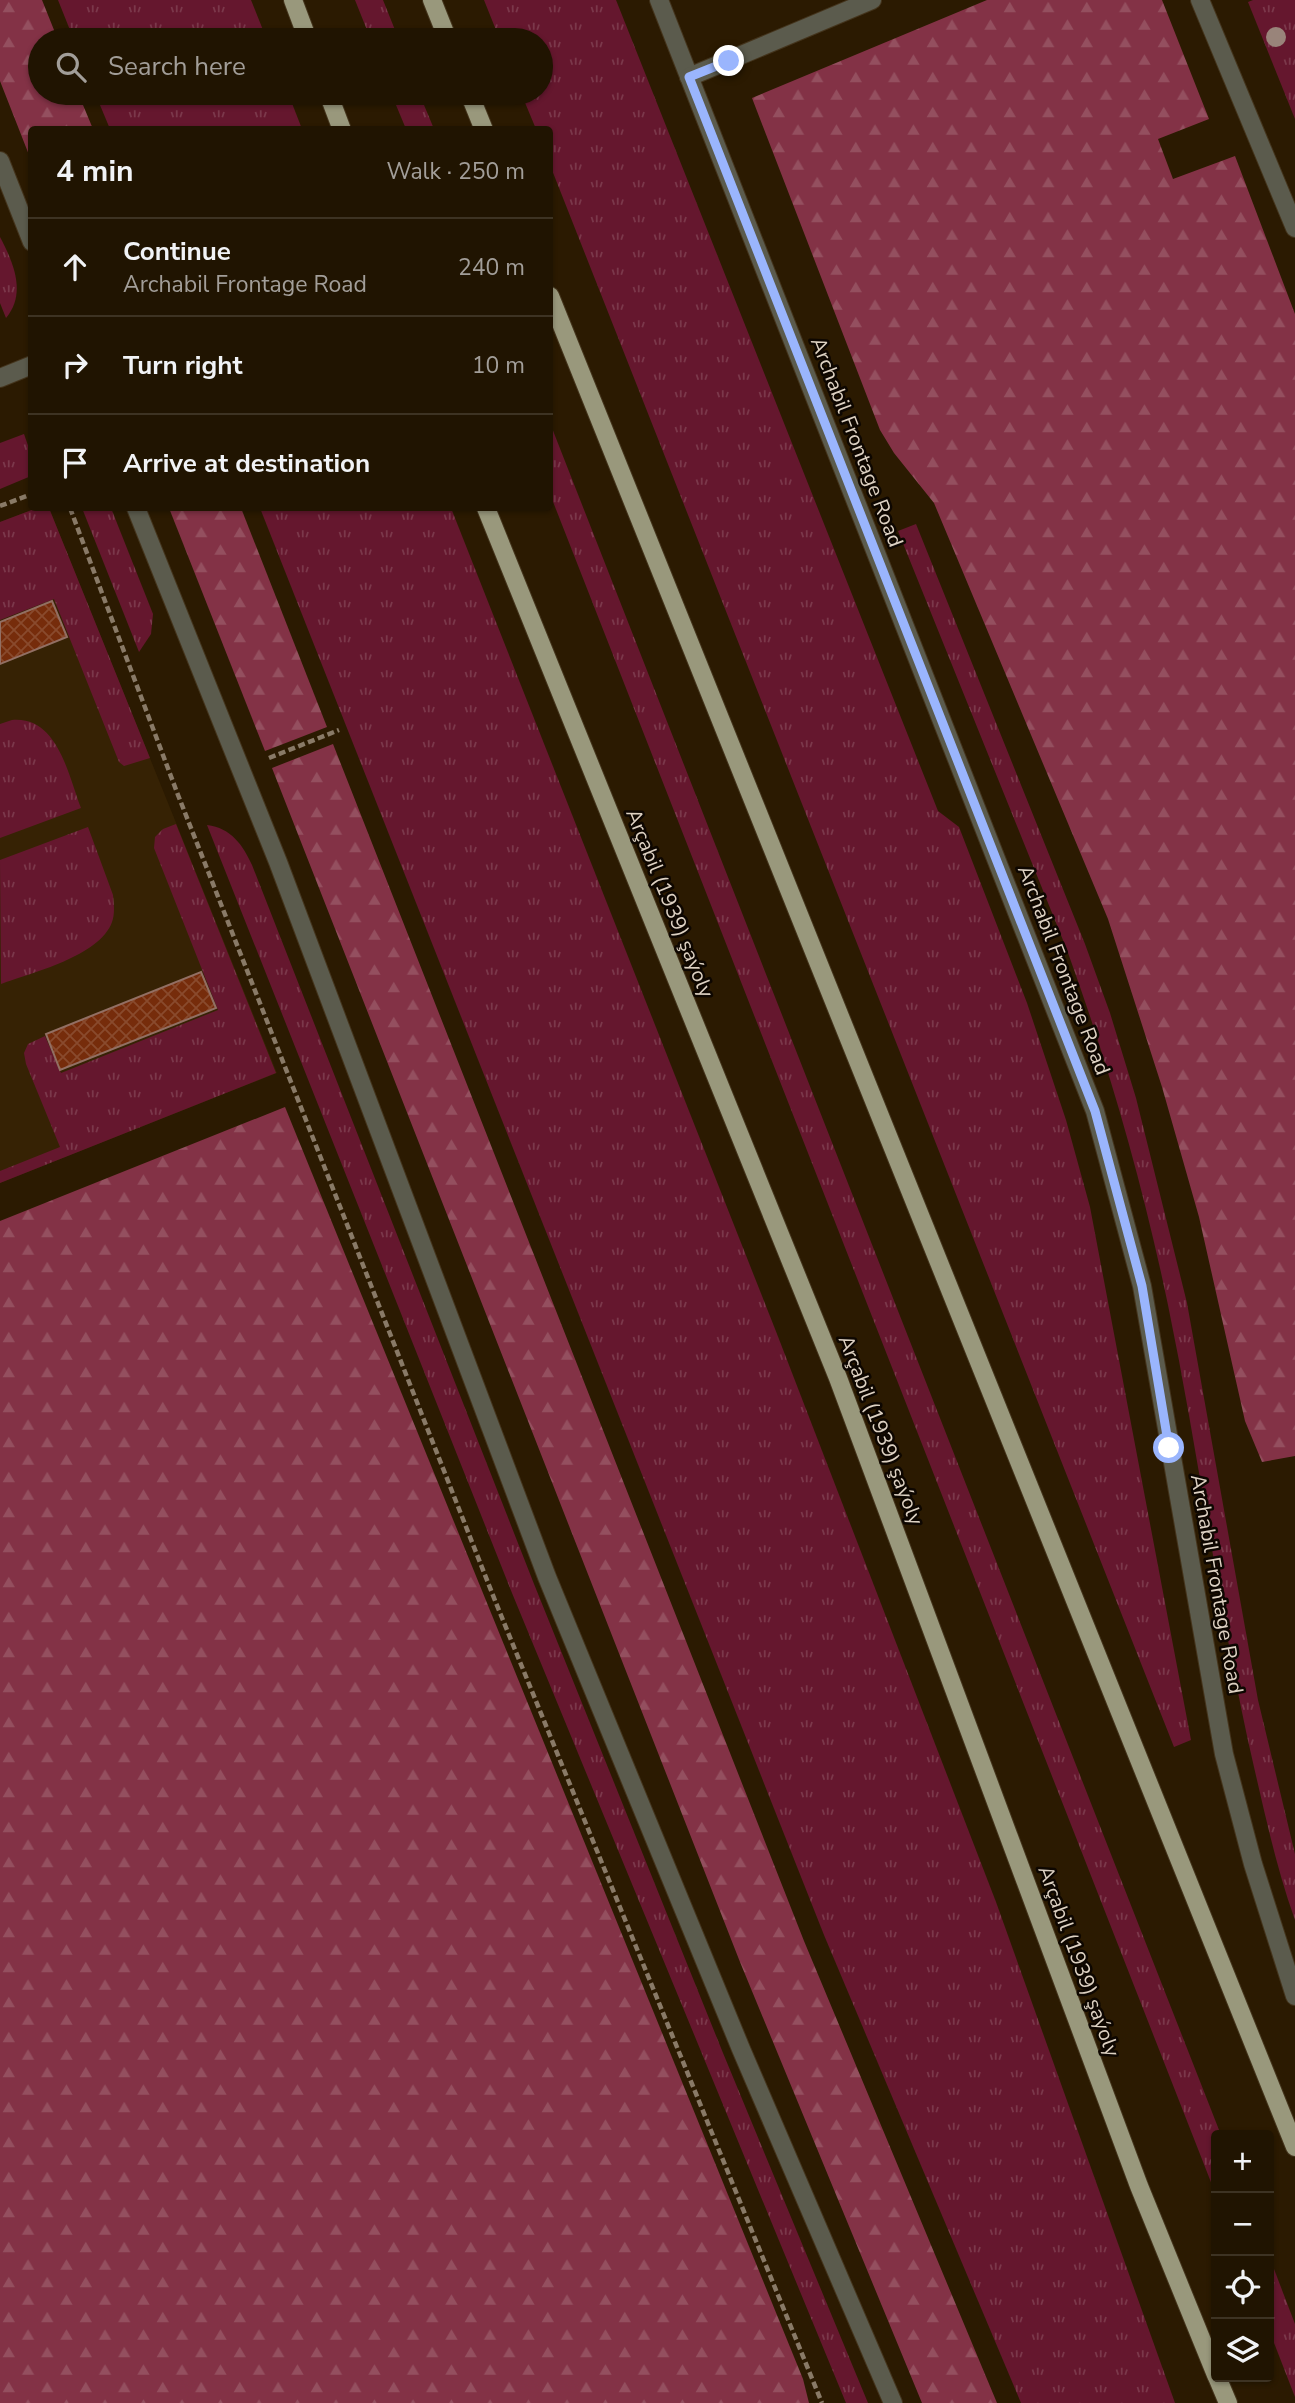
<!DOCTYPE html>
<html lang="en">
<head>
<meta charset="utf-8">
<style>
	body { margin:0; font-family:"Nunito Sans",sans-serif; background:#281d0b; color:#f1f3f6 }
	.controls { position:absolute; right:21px; bottom:21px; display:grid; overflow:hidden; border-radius:7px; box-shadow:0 2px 5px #0004 }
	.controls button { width:63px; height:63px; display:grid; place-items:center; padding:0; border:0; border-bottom:2px solid #3d3323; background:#201401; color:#f1f3f6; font:35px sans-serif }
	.stop { position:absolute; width:21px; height:21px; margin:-16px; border:5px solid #9ab5fd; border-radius:50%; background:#fff }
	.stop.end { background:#9ab5fd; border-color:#fff; box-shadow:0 2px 7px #0008 }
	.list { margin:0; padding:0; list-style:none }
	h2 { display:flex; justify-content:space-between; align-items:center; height:91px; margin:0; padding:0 28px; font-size:30px }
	h2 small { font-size:23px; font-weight:400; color:#a29e99 }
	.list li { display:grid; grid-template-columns:46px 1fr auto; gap:21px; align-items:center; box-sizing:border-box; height:98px; padding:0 28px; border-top:2px solid #3d3323 }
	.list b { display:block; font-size:26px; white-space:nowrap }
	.list p { margin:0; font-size:23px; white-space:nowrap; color:#a29e99 }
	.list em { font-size:23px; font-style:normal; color:#a29e99 }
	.icon { flex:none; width:38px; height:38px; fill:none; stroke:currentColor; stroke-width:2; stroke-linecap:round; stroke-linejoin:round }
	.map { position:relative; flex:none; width:1295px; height:2403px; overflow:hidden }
	.search { position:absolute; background:#201401; box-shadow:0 2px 5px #0004; left:28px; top:28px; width:525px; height:77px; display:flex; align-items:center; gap:18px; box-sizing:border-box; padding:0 24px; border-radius:38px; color:#a29e99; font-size:26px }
	.panel { position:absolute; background:#201401; box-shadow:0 2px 5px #0004; left:28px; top:126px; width:525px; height:385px; border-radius:7px }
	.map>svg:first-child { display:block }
</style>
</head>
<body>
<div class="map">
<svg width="1295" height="2403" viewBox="0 0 1295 2403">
	<defs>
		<pattern id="grass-tufts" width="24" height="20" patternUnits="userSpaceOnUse" patternTransform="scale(1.75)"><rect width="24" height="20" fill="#65172e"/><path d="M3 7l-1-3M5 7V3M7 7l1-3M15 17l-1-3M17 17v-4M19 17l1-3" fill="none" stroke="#7b384b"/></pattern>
		<pattern id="forest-firs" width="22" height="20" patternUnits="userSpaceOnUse" patternTransform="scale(1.75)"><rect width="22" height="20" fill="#833246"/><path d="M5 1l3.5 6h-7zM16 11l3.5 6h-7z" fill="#944f5f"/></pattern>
		<pattern id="building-cross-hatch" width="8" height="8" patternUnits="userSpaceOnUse" patternTransform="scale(1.75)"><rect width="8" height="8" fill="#762c0b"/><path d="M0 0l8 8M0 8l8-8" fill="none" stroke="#894a2d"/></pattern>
	</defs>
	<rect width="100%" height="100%" fill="#2b1a01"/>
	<polygon fill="#362204" points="37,508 49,508 277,1073 0,1183 0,522"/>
	<g fill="url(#grass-tufts)">
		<polygon points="58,0 251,0 267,40 74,40"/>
		<polygon points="355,0 383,0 399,40 371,40"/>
		<polygon points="484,0 616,0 938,811 959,827 1027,1003 1066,1120 1090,1207 1191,1740 1174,1747 550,165 550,130 536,129 521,93 541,93 541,40 500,40"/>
		<polygon points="1253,0 1295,0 1295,119 1248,2"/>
		<polygon points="95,93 288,93 302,129 110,129"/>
		<polygon points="391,93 419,93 434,129 406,129"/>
		<path d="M 0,237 C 13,262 27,293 6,318 L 0,303 Z"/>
		<polygon points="550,423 1221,2135 1216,2135 1216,2195 550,494"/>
		<polygon points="24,434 31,454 31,476 0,489 0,443"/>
		<polygon points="37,508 49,508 150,758 124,766 119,762 54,599 0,620 0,522"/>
		<polygon points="82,508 111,508 153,614 151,634 139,652"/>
		<polygon points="260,508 451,508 777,1334 996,1902 1175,2403 1021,2403 824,1935"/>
		<path d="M 916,524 L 1085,944 L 1110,1013 L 1136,1098 L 1187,1303 L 1258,1700 L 1295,1854 L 1295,1920 C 1277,1870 1266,1819 1254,1767 C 1219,1615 1200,1459 1168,1305 C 1143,1185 1109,1066 1067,950 L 898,531 Z"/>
		<path d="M 12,720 C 58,716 68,775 81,808 L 0,838 L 0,724 Z"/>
		<polygon points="176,824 276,1073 0,1183 0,1171 60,1147 26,1064 24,1053 28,1044 45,1036 61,1073 218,1010 154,848 155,837 163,829"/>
		<path d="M 207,825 C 231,828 243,845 252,865 L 534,1584 L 723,2053 L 868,2403 L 846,2403 L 512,1593 Z"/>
		<path d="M 88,827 L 113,895 C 114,904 115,914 112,922 C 100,956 31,973 1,984 L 0,860 Z"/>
		<polygon points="1269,2256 1295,2324 1295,2397 1269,2330"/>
	</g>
	<g fill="url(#forest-firs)">
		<polygon points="0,0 42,0 58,40 40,40 40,93 78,93 93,129 32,130 31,160 0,81"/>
		<polygon points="987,0 1162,0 1209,119 1158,139 1173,179 1235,156 1295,314 1295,1456 1262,1462 1245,1421 1199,1217 1162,1087 1108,919 934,503 894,453 880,430 752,98"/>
		<polygon points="169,508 241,508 327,727 265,751"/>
		<polygon points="333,744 804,1941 997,2403 922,2403 740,1962 272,768"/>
		<polygon points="285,1107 803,2379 809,2403 0,2403 0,1221"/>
	</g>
	<g fill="url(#building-cross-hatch)" stroke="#926f63" stroke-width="2">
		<polygon points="52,601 67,637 0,664 0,622"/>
		<polygon points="201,972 216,1008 60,1070 46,1034"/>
	</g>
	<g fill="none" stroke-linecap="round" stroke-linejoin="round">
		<defs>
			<g id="minor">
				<polyline points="659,0 1095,1111 1142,1286 1224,1754 1253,1864 1295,1996"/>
				<polyline points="1200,0 1295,228"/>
				<polyline points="689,77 872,0"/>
				<polyline points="0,161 32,242"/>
				<polyline points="0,378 32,365"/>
				<polyline points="136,508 278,862 547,1577 741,2049 893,2403"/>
			</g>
			<g id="major">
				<polyline points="293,0 308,40"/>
				<polyline points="432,0 448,40"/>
				<polyline points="328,93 342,130"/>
				<polyline points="469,93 484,130"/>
				<polyline points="550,296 1295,2147"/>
				<polyline points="486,508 838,1378 1139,2186 1216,2375"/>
				<polyline points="1217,2377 1228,2403"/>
			</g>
		</defs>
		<use href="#minor" stroke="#44341c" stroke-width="20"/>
		<use href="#major" stroke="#44341c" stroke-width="20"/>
		<g stroke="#897a67" stroke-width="4.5" stroke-dasharray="7 3.5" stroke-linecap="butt">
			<polyline points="0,506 32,494"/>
			<polyline points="70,508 178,795 496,1603 822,2403"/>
			<polyline points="269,758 339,730"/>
		</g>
		<use href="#minor" stroke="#5b5b4d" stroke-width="18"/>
		<use href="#major" stroke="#99987c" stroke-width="18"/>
	</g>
	<circle fill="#99847a" cx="1276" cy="37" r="10"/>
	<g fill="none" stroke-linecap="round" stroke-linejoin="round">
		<polyline stroke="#9ab5fd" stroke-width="9" points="729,61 689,77 1095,1111 1142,1286 1169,1448"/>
	</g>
	<g text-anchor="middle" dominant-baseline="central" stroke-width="5" stroke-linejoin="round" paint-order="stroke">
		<g font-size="21" fill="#ddd1c2" stroke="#0e0701">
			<text transform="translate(857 442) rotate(69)">Archabil Frontage Road</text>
			<text transform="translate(670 903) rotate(68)">Arçabil (1939) şaýoly</text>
			<text transform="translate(1064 970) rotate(69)">Archabil Frontage Road</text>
			<text transform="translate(881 1430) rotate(69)">Arçabil (1939) şaýoly</text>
			<text transform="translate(1217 1584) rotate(80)">Archabil Frontage Road</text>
			<text transform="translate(1079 1961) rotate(70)">Arçabil (1939) şaýoly</text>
		</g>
	</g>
</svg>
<div class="controls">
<button>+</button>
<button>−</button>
<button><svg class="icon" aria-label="locate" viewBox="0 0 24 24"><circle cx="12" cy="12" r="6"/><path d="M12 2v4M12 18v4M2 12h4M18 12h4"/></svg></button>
<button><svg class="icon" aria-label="layers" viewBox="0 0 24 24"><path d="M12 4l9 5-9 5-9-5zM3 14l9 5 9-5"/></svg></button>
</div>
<div class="stop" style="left:1169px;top:1448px"></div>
<div class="stop end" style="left:729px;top:61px"></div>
<div class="search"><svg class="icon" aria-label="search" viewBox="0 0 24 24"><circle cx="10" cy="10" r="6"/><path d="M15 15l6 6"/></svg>Search here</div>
<section class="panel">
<h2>4 min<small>Walk · 250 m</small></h2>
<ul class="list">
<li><svg class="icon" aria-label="ahead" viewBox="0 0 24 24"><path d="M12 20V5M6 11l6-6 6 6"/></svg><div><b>Continue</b><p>Archabil Frontage Road</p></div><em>240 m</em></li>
<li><svg class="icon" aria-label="right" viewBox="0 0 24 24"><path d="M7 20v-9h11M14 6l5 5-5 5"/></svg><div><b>Turn right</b></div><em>10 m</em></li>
<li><svg class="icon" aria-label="arrive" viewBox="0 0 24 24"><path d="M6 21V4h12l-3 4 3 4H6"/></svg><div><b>Arrive at destination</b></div></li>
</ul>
</section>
</div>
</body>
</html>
